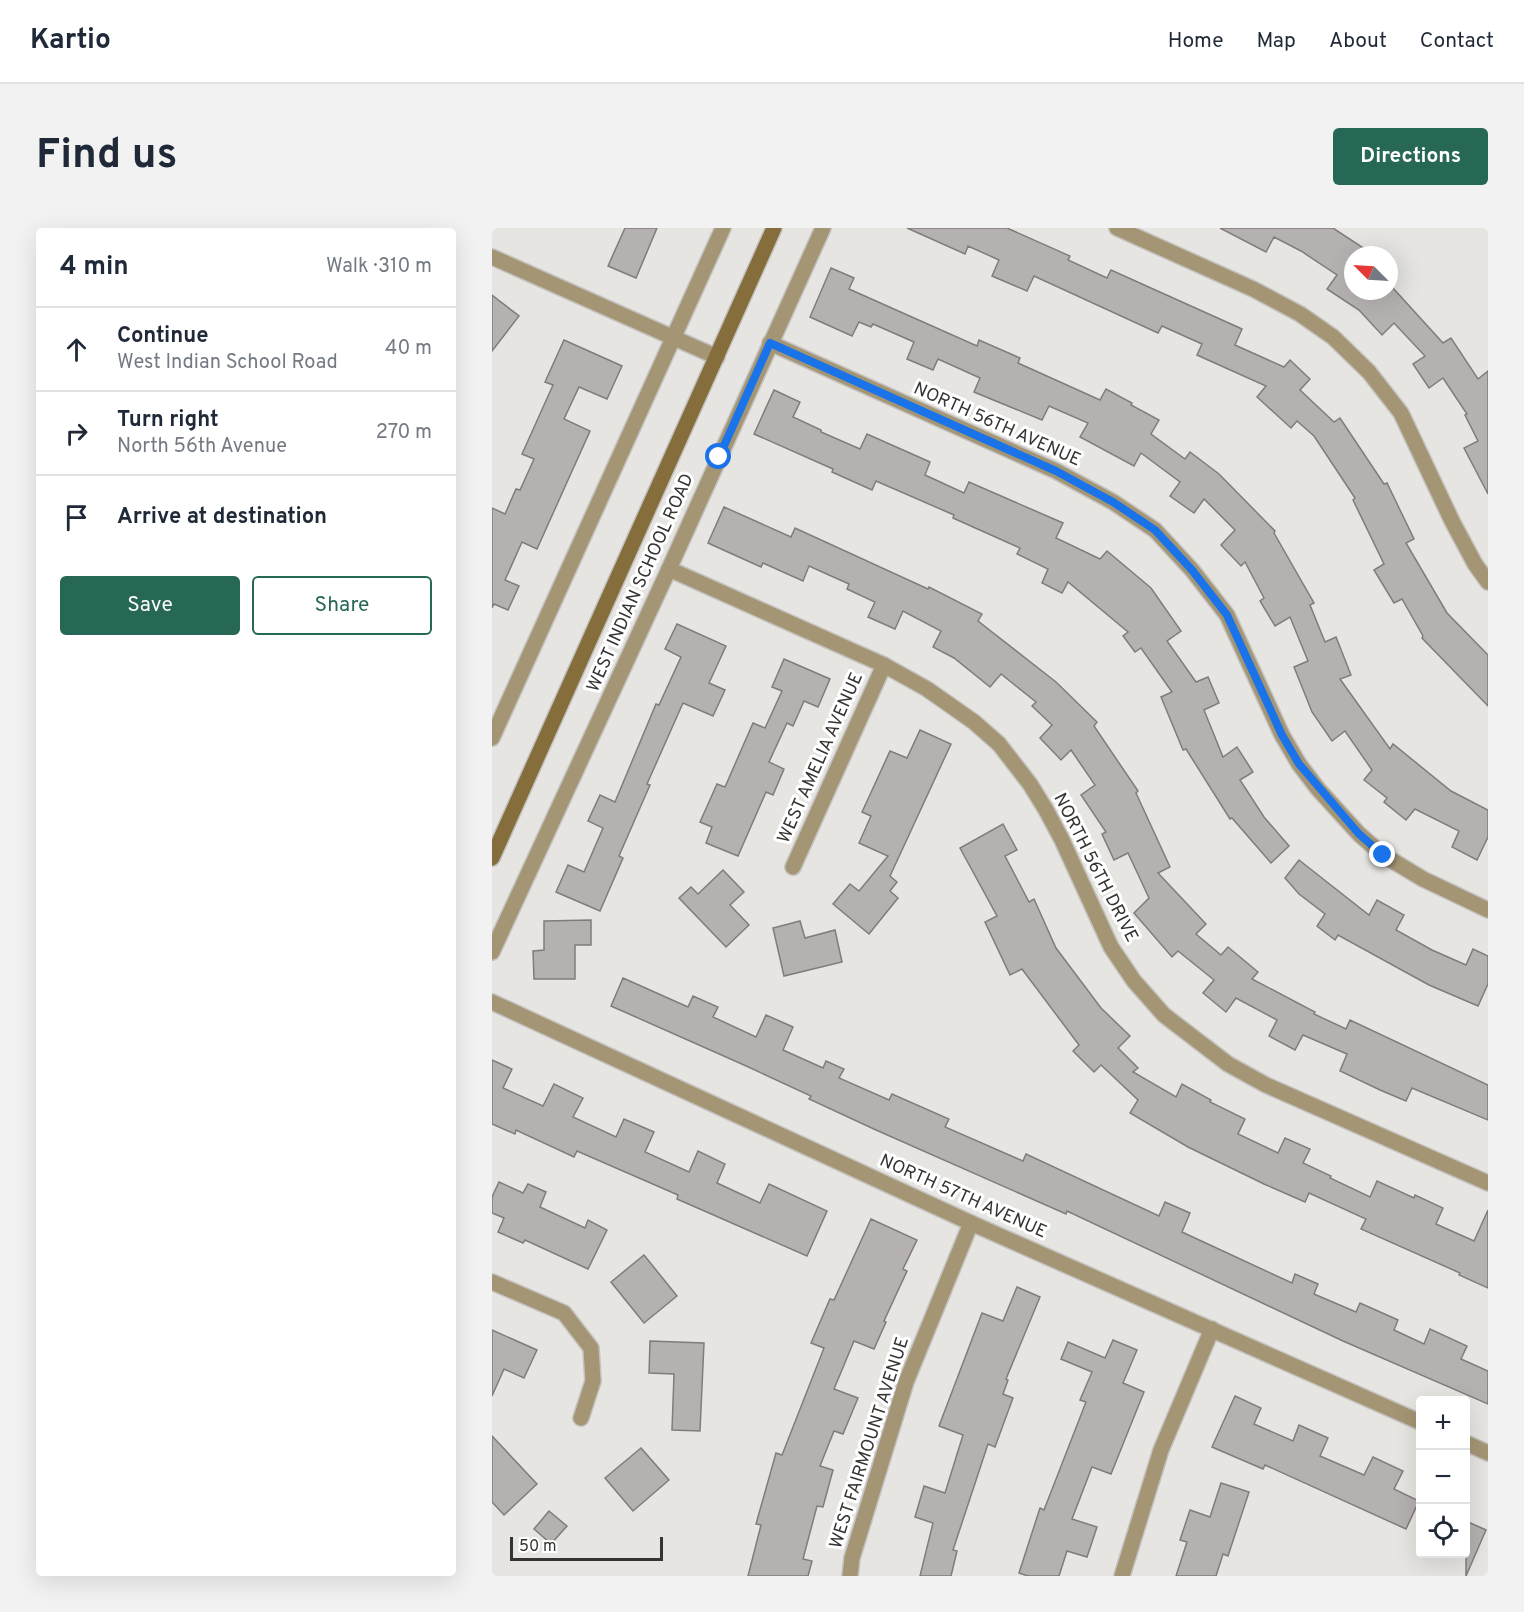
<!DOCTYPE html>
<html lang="en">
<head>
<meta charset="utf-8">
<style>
	body { margin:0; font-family:Overpass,sans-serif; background:#f2f2f3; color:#1f2937 }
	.controls { position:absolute; right:18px; bottom:18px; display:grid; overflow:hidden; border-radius:6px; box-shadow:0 6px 24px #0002 }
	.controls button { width:54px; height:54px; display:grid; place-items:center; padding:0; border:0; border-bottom:2px solid #e0e1e3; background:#fff; color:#1f2937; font:30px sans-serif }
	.compass { position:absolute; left:852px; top:18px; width:54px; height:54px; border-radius:50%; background:#fff; box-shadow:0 6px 24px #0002; rotate:294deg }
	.scale { position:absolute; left:18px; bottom:15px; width:153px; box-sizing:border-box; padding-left:6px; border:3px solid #353433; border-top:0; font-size:16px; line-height:21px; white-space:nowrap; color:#353433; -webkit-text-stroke:4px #fff; paint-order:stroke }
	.stop { position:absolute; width:18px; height:18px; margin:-14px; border:4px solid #1a73e8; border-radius:50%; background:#fff }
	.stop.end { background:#1a73e8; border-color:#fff; box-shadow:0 2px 6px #0008 }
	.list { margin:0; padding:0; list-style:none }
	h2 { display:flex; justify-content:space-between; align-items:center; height:78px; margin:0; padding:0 24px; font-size:26px }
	h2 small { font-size:20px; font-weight:400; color:#747a83 }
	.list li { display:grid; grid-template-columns:39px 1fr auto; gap:18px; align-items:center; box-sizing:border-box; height:84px; padding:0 24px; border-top:2px solid #e0e1e3 }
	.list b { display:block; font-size:22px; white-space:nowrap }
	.list p { margin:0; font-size:20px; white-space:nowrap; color:#747a83 }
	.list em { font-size:20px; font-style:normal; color:#747a83 }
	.actions { display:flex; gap:12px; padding:18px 24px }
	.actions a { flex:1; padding:14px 0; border:2px solid #266756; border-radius:6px; text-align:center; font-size:21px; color:#266756 }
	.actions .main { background:#266756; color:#fff }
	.icon { flex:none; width:33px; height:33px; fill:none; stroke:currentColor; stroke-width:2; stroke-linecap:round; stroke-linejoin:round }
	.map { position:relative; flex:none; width:996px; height:1348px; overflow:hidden; border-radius:6px }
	header { display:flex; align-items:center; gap:36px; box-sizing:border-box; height:84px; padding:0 30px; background:#fff; border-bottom:2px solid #e0e1e3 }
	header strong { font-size:28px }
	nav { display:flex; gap:33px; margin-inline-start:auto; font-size:21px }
	.intro { display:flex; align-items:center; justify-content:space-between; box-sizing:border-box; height:144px; padding:0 36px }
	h1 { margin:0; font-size:42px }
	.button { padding:15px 27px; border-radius:6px; background:#266756; color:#fff; font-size:21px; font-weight:700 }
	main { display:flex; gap:36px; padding:0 36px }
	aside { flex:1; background:#fff; border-radius:6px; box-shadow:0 6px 24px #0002 }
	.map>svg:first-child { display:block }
</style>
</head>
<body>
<header>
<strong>Kartio</strong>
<nav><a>Home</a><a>Map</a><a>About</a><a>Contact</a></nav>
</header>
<div class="intro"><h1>Find us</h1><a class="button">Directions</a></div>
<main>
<aside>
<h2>4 min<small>Walk · 310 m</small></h2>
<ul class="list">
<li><svg class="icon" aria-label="ahead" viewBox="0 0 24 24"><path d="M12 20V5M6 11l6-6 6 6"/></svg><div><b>Continue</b><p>West Indian School Road</p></div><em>40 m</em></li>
<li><svg class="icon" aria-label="right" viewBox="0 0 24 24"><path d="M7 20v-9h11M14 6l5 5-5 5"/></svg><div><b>Turn right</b><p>North 56th Avenue</p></div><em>270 m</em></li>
<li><svg class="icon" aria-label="arrive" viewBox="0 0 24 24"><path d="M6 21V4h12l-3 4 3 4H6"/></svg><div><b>Arrive at destination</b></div></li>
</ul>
<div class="actions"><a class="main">Save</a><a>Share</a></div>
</aside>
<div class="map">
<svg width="996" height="1348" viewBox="0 0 996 1348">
	<rect width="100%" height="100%" fill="#e7e5e2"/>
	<g fill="#b5b1b0" stroke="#807c7b" stroke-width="1.5">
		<polygon points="133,0 165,0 144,50 116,38"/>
		<polygon points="415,0 515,0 578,28 576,32 615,50 619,42 750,101 743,117 792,139 798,132 818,151 808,162 842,194 848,190 892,256 895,255 922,311 914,315 955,385 996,427 996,478 930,410 931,408 910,371 902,375 882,342 892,336 861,272 863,270 822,208 805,193 799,200 765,169 774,158 705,127 710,116 670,98 666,105 542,48 535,63 500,48 507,32 476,18 473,26"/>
		<polygon points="728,0 841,0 882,27 861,27 861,63 897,63 900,59 951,115 959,110 986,151 996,143 996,266 972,220 986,213 973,187 975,186 951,150 937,160 921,136 933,128 902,95 890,107 867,82 835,61 845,47 809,23 782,9 774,24"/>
		<polygon points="339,40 362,50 357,61 485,118 487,112 528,130 526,135 608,172 614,161 640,175 639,177 667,192 659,206 693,231 698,224 727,246 783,303 782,305 822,375 818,377 833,414 844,409 859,447 848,451 898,521 901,516 959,563 996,582 996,609 985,632 960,619 967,603 923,581 914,592 892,574 895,570 872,552 880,542 853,503 840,513 820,484 802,439 816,433 798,389 783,398 768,373 772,370 753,334 749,338 729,317 743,302 712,271 702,285 678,268 688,254 649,225 642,238 588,209 596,195 557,178 550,192 482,164 488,150 446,131 441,142 415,131 422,114 381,96 379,99 367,94 360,108 318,89"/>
		<polygon points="0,67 27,88 0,123"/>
		<polygon points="72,112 130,138 115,171 87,159 72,191 98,203 45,321 30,314 13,352 27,358 16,382 2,376 0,380 0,280 13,286 24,261 28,262 42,231 30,226 61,157 53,154"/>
		<polygon points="282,162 308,174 301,189 329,202 329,204 368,221 375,206 438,234 433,247 472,265 477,254 571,295 564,310 608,331 615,323 659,360 689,403 675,413 704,454 716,449 727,475 712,482 731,529 745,519 761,544 748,552 772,589 797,618 779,635 740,590 738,591 694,521 691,522 669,469 680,464 649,420 643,424 631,408 636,404 576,354 570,365 550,355 556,341 525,326 528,320 461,290 462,287 384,253 380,262 340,244 341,241 262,206"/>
		<polygon points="232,279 299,309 303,300 436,361 437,359 490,386 486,393 564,454 605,494 602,498 646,563 644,565 678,639 666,645 714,696 704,706 729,727 736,719 766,744 760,751 823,784 822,786 854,801 858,792 996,857 996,892 920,860 914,873 888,862 848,843 855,826 811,807 803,822 777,808 785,792 744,770 734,784 711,765 722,752 686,723 680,729 642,685 657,670 636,625 622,632 610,606 614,604 589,567 603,557 579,522 569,532 548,510 560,497 540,478 544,474 509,446 498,459 462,430 441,419 449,403 411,383 403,401 376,389 383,374 355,361 357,356 317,338 311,353 271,335 269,339 216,315"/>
		<polygon points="185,396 234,418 217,455 233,462 221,488 191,475 155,556 158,557 127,628 131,630 108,683 64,664 76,637 92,644 111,600 96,593 108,567 123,574 164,476 167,477 189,429 173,421"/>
		<polygon points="292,431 338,451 326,479 312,473 301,498 295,495 277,534 292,541 281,567 274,564 246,628 214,615 220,599 208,594 225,556 233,559 261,495 273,500 290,463 280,459"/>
		<polygon points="428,502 459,516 398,648 405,654 398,663 406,670 377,706 341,676 358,656 367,663 396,628 367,615 379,588 370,584 398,523 415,530"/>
		<polygon points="511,596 525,622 513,628 537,674 542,671 564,720 609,780 638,808 626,820 646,840 641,844 684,869 690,856 719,872 718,874 753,891 746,906 786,925 793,910 818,921 811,935 839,948 838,950 878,969 885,953 922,970 923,967 951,980 944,996 982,1013 996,982 996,1060 967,1047 968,1045 869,1001 874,991 817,965 813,974 772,956 696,919 638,885 646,872 609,837 602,844 581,823 587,817 530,741 518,747 493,694 505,688 468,620"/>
		<polygon points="807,632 877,687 885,672 912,687 904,702 940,722 974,737 981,721 996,728 996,756 986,778 937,757 846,707 843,712 825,698 833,686 807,666 793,650"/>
		<polygon points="231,642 252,664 238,677 257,697 234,719 187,670 199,659 206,666"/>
		<polygon points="99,692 99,717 83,717 83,751 42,751 41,723 52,722 52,693"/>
		<polygon points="308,693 313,710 343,702 350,734 292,748 281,700"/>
		<polygon points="131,750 196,779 201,768 226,779 221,789 264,809 274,787 301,799 291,822 331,840 334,833 352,841 347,850 397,872 400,866 457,891 453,899 531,933 534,926 667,988 673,974 698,985 690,1004 800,1055 803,1046 826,1056 822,1066 864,1084 868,1075 906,1092 902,1102 932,1116 938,1101 975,1118 969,1131 996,1143 996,1176 851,1113 575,983 574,986 384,902 317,871 319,868 252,837 119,778"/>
		<polygon points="0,832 20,841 11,860 51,878 62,856 91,870 81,889 124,909 132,891 162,904 153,924 197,944 206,923 233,936 225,955 268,975 277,956 335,983 315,1028 185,971 186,967 85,923 82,929 24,902 23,906 0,896"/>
		<polygon points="7,954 31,965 36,956 54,964 48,979 93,1000 96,992 115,1002 96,1041 33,1012 31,1015 6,1004 12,990 0,985 0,969"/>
		<polygon points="379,991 425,1012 411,1041 415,1043 392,1093 394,1094 382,1121 362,1113 342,1161 366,1170 351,1206 342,1203 328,1238 341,1242 331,1279 325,1278 311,1331 320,1333 316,1348 256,1348 269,1297 264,1296 284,1225 290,1227 332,1120 319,1115 338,1071 342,1072"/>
		<polygon points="152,1027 185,1068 152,1095 119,1054"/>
		<polygon points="525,1059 548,1069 514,1151 516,1152 511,1166 521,1170 503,1219 496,1216 461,1322 465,1323 459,1348 428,1348 441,1295 423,1289 432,1258 453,1265 471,1207 447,1198 490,1085 511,1093"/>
		<polygon points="0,1102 45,1122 32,1150 12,1141 0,1168"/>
		<polygon points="621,1112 645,1122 631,1155 652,1164 619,1246 600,1239 580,1291 605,1299 595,1329 575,1323 567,1348 536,1348 527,1345 548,1280 552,1282 594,1174 588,1172 600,1144 569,1131 576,1114 613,1130"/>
		<polygon points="158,1113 212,1115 208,1203 180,1202 182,1146 157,1145"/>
		<polygon points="743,1168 769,1180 762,1196 801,1213 807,1197 836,1210 828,1228 872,1247 881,1229 911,1243 902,1261 927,1273 914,1301 773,1237 771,1241 720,1219"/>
		<polygon points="0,1208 45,1256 12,1287 0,1274"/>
		<polygon points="149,1220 177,1252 141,1283 113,1250"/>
		<polygon points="729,1255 757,1264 736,1328 731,1326 724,1348 684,1348 695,1314 688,1312 698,1282 718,1289"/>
		<polygon points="57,1283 75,1298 59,1316 42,1301"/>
		<polygon points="974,1293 994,1302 974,1348"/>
	</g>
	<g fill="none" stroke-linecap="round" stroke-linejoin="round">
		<defs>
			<g id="minor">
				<polyline points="625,0 761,61 808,86 841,109 877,144 909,185 960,293 983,336 996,354"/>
				<polyline points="0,29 225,129"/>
				<polyline points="278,115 564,243 621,274 663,302 700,342 735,387 790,507 807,536 826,561 867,606 891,627 931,651 996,682"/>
				<polyline points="177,341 392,437 435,461 482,494 507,516 538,556 554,582 570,612 619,719 642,753 672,787 736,836 774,857 996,955"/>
				<polyline points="0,510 231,0"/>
				<polyline points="301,639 392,437"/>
				<polyline points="0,724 177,341 331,0"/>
				<polyline points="0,1054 72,1085 99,1120 101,1153 89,1190"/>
				<polyline points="358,1348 360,1330 414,1154 479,995"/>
				<polyline points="630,1348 669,1222 720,1101"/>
			</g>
			<g id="tertiary">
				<polyline points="0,774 479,995 928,1194"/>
				<polyline points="974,1215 996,1225"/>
			</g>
			<polyline id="secondary" points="0,630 282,0"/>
		</defs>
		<use href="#minor" stroke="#c3c2bf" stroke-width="18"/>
		<use href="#tertiary" stroke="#c3c2bf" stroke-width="18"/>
		<use href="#secondary" stroke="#c3c2bf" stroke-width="18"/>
		<use href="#minor" stroke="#a49574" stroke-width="15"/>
		<use href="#tertiary" stroke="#a49574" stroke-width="15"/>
		<use href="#secondary" stroke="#856d3c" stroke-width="15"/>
	</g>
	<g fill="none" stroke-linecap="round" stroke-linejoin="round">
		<polyline stroke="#1a73e8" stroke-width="8" points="227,229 278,115 564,243 621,274 663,302 700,342 735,387 790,507 807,536 867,606 891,627"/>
	</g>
	<g text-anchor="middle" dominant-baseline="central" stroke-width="6" stroke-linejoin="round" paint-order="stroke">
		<g font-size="18" fill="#353433" stroke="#fff">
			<text transform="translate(505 197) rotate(24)">NORTH 56TH AVENUE</text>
			<text transform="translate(149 355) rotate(-66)">WEST INDIAN SCHOOL ROAD</text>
			<text transform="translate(329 530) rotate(-66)">WEST AMELIA AVENUE</text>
			<text transform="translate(603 640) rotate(63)">NORTH 56TH DRIVE</text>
			<text transform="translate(471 969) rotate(24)">NORTH 57TH AVENUE</text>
			<text transform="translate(378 1215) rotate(-72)">WEST FAIRMOUNT AVENUE</text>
		</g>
	</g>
</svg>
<div class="controls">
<button>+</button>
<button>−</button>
<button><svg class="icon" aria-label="locate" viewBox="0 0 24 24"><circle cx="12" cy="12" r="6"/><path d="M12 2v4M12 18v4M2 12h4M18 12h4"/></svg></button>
</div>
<svg class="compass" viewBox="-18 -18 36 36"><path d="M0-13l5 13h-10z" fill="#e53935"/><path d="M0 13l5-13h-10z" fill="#747a83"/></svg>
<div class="scale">50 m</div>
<div class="stop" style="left:227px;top:229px"></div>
<div class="stop end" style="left:891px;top:627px"></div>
</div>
</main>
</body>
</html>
